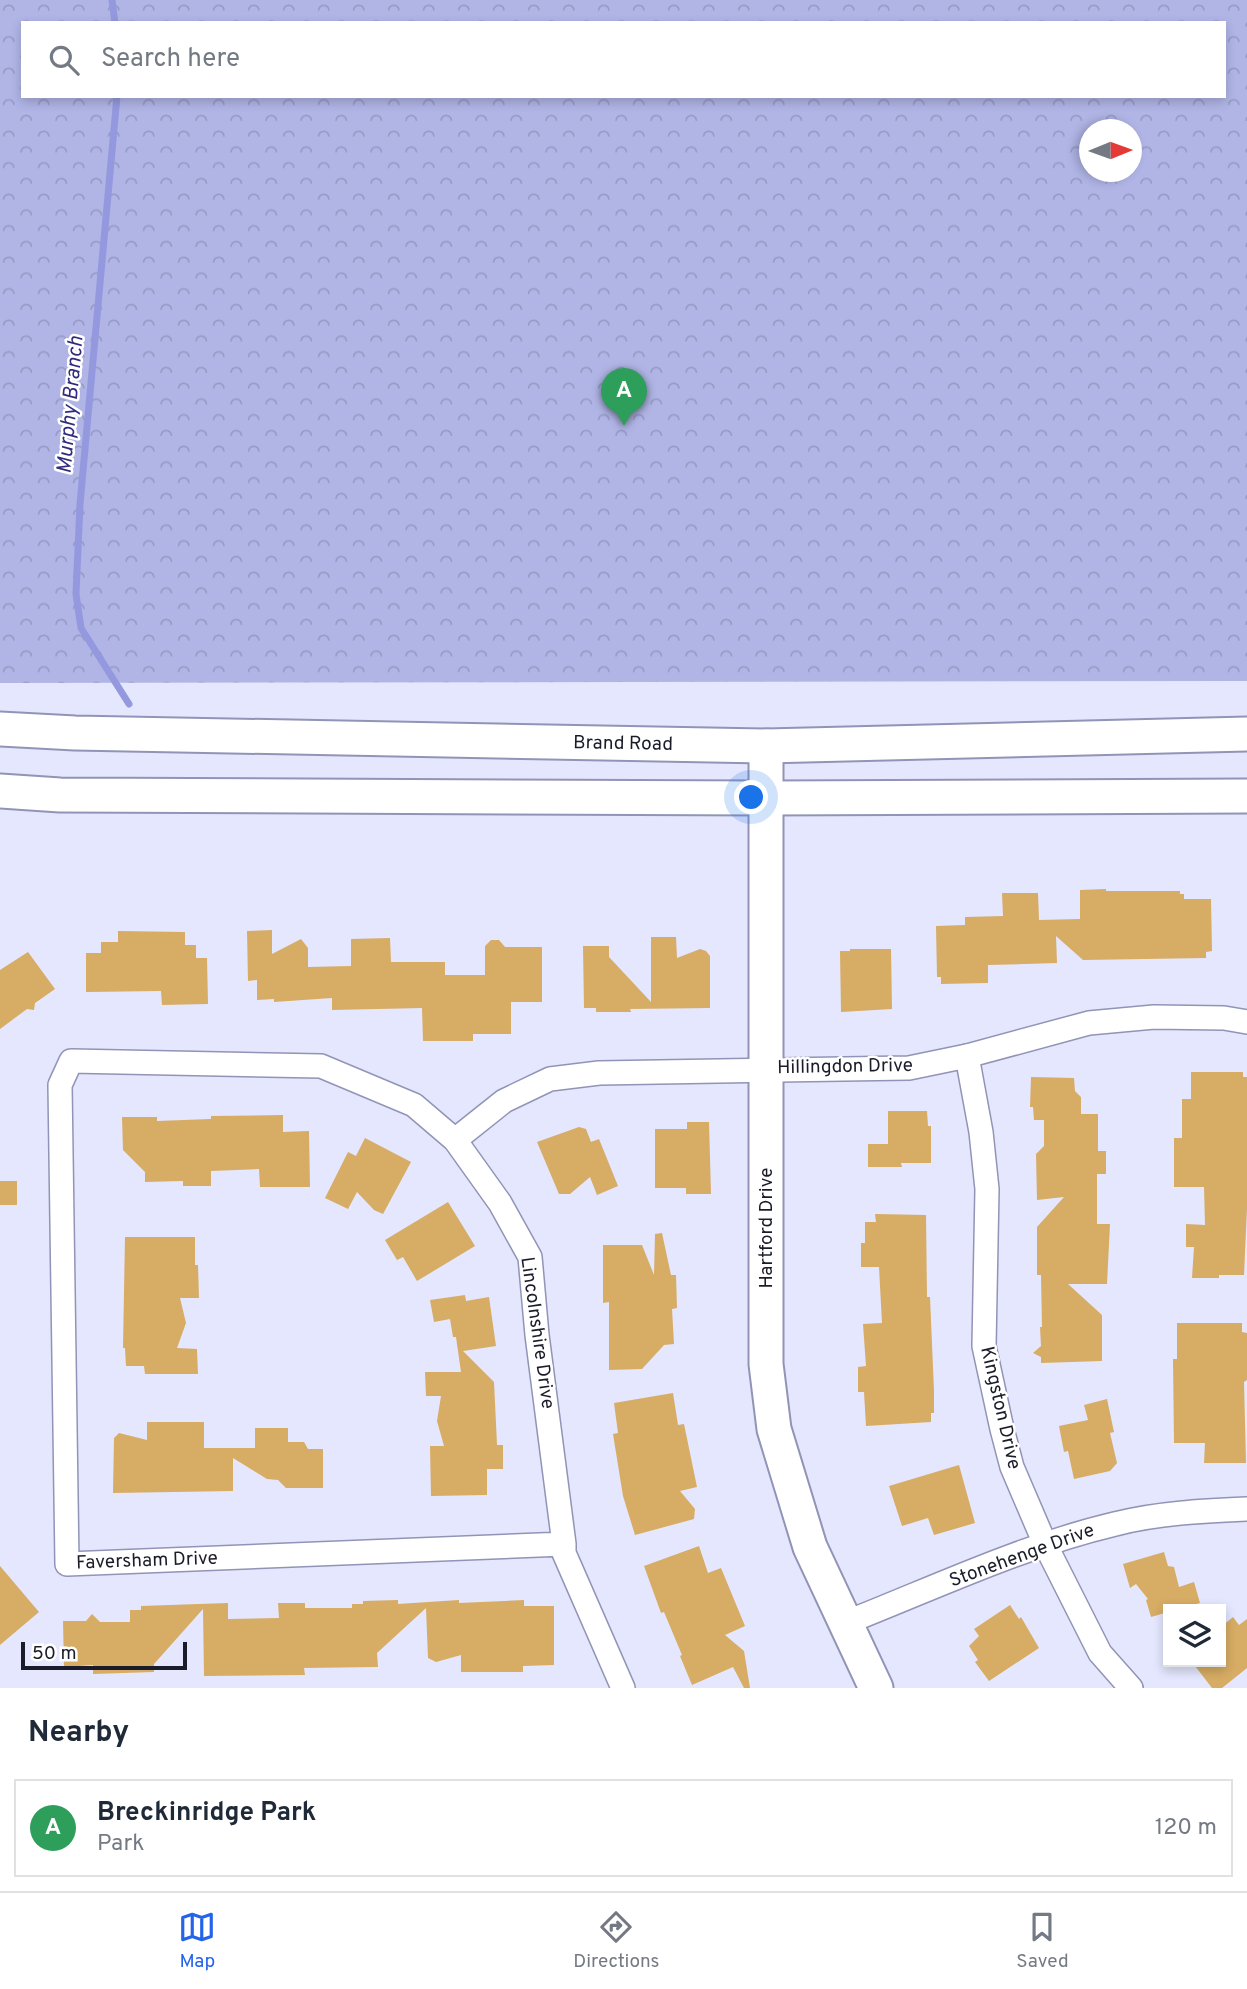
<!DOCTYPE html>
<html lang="en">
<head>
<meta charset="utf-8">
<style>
	body { margin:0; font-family:Overpass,sans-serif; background:#f2f2f3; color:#1f2937 }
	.controls { position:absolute; right:21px; bottom:21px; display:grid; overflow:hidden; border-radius:0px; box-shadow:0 4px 10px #0003 }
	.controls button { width:63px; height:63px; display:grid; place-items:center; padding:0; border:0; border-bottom:2px solid #e0e1e3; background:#fff; color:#1f2937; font:35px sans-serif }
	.compass { position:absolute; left:1079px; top:119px; width:63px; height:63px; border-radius:50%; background:#fff; box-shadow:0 4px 10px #0003; rotate:89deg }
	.scale { position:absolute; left:21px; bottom:18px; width:166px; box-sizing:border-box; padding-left:7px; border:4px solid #1b1c29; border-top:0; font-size:19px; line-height:24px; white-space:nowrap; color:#1b1c29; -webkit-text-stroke:5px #fff; paint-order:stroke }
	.you { position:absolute; left:752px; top:798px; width:24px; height:24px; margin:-18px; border:5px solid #fff; border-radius:50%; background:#1a73e8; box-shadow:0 0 0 10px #1a73e833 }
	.badge { display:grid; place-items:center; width:46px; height:46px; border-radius:50%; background:#2563eb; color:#fff; font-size:23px; font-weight:700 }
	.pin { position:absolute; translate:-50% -58px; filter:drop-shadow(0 2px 4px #0008) }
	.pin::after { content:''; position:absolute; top:37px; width:24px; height:21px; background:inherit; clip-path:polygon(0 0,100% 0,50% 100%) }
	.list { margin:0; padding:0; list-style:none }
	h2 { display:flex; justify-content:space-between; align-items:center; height:91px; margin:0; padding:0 28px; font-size:30px }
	h2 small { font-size:23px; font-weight:400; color:#747a83 }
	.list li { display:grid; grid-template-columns:46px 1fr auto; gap:21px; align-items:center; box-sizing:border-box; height:98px; margin:0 14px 14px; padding:0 14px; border:2px solid #e0e1e3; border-radius:0px }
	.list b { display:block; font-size:26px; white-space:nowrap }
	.list p { margin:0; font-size:23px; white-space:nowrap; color:#747a83 }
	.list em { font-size:23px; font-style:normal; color:#747a83 }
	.icon { flex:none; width:38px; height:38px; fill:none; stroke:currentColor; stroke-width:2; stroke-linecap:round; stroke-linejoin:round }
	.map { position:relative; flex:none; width:1247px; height:1688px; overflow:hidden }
	.search { position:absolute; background:#fff; box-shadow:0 4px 10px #0003; left:21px; right:21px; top:21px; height:77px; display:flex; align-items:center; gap:18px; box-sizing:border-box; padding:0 24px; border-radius:0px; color:#747a83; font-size:26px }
	.sheet { height:203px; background:#fff }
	nav { display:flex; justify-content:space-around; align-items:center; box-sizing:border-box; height:98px; border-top:2px solid #e0e1e3; background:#fff; font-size:19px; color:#747a83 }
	nav a { display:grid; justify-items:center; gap:4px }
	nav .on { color:#2563eb }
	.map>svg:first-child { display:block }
</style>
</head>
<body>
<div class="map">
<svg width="1247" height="1688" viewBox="0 0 1247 1688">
	<defs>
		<pattern id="park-crowns" width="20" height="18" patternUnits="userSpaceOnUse" patternTransform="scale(1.75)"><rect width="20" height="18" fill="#b0b5e6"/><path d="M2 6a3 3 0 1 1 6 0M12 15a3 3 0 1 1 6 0" fill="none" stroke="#979bc5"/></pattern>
	</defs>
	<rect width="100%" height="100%" fill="#e4e7fd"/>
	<path fill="url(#park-crowns)" fill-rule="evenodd" d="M 0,0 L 1247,0 L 1247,681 L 0,683 ZM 23,23 L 1224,23 L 1224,96 L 23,96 ZM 1090,130 L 1132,130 L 1132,172 L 1090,172 Z"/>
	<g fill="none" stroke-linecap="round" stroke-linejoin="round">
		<g stroke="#9499df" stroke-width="7">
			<polyline points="112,0 115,23"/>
			<polyline points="117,96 80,504 76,594 81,628 129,704"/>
		</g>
	</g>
	<g fill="#d7ac64">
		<polygon points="1106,889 1106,891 1180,891 1180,894 1184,894 1184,899 1211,899 1212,951 1206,952 1206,958 1083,960 1056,936 1057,963 988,965 988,983 941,984 941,977 937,977 936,926 965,925 965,917 1003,916 1002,893 1038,893 1039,920 1080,919 1080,890"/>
		<polygon points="272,930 272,954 301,939 308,948 308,967 351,966 351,939 390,938 391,962 445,962 445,975 485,975 485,946 491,940 499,940 505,947 542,947 542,1002 511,1002 511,1034 473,1034 473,1041 423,1041 422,1008 332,1010 332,998 274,1002 274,999 257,1000 257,980 248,981 247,931"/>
		<polygon points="118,931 185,932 185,945 196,945 196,958 207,958 208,1004 162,1005 161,991 86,992 86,953 101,953 101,942 118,942"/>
		<polygon points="651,937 676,937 677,958 700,949 706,951 710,956 710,1008 630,1009 631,1012 596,1012 596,1008 584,1008 583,946 609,946 609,957 651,1002"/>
		<polygon points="850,949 891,949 892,1009 841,1012 840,951 850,951"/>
		<polygon points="28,952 55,989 35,1003 34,1010 27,1009 0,1029 0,970"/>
		<polygon points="1191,1072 1243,1072 1243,1077 1247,1077 1247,1208 1244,1275 1219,1275 1219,1278 1192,1278 1194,1247 1186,1247 1186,1224 1205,1225 1204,1187 1174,1187 1174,1138 1182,1138 1182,1099 1191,1099"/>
		<polygon points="1031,1077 1074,1078 1075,1091 1081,1097 1081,1114 1098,1114 1098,1151 1106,1151 1106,1174 1097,1174 1097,1224 1110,1224 1107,1284 1068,1284 1102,1315 1102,1361 1041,1363 1041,1357 1033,1353 1041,1346 1040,1327 1042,1327 1041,1275 1037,1275 1037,1227 1064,1197 1037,1200 1036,1154 1044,1146 1044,1120 1034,1120 1033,1107 1030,1107"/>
		<polygon points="888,1111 927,1111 928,1126 931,1126 931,1163 901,1163 902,1167 868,1167 868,1144 888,1144"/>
		<polygon points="283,1115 283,1132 309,1131 310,1187 260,1187 259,1169 211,1171 211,1186 183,1186 183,1181 145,1182 145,1172 123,1150 122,1117 157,1117 157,1121 211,1119 211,1116"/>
		<polygon points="687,1122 709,1122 711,1194 686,1194 686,1188 655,1188 655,1129 687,1129"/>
		<polygon points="579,1127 586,1129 591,1142 599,1139 618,1186 597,1195 590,1177 570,1194 559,1194 537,1142"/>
		<polygon points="365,1138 411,1162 383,1214 374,1210 357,1192 348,1209 325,1198 348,1152 356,1156"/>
		<rect x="0" y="1181" width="17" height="24"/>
		<polygon points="448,1202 475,1246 417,1281 403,1257 397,1260 385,1240"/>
		<polygon points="875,1214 926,1215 927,1297 930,1297 934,1391 934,1413 931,1413 931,1422 866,1426 864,1392 858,1392 858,1367 866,1366 863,1324 882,1323 879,1267 861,1267 861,1243 865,1243 865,1222 876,1222"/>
		<polygon points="662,1233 671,1275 676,1275 677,1308 672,1309 674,1344 664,1345 642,1369 609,1370 609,1302 603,1303 603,1245 642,1245 654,1275 655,1234"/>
		<polygon points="125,1237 195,1237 195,1265 198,1265 199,1298 180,1298 186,1323 177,1348 197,1349 198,1374 145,1374 144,1366 126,1366 125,1348 123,1348"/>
		<polygon points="465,1295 466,1301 489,1297 496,1346 463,1351 494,1382 497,1445 503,1445 503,1469 487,1469 487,1495 431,1496 430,1446 444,1446 437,1421 441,1396 426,1396 425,1372 461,1372 456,1337 453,1337 450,1319 434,1322 430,1300"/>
		<polygon points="1177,1323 1242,1323 1242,1332 1247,1333 1247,1380 1244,1382 1246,1463 1204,1463 1205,1443 1174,1443 1173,1359 1177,1359"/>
		<polygon points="673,1393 678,1425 684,1424 697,1487 680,1491 695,1509 694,1519 635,1535 623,1496 613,1434 618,1433 614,1403"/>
		<polygon points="1107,1399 1114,1432 1110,1433 1117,1463 1110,1471 1074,1479 1068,1451 1064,1452 1059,1426 1088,1420 1084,1405"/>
		<polygon points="147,1422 204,1422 204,1448 255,1448 255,1428 288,1428 288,1442 304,1442 308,1449 323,1449 323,1488 286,1488 278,1480 267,1479 233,1458 233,1491 113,1493 114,1438 119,1433 147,1440"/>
		<polygon points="959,1465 975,1523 934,1535 928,1518 902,1526 889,1486"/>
		<polygon points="699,1546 708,1573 721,1568 745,1626 725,1635 744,1651 750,1688 744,1688 733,1667 692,1685 680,1656 682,1655 664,1612 661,1613 644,1566"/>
		<polygon points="1164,1552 1168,1566 1174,1567 1179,1587 1194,1582 1200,1603 1178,1609 1168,1609 1168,1612 1151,1617 1146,1600 1148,1599 1136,1584 1130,1588 1123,1564"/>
		<polygon points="0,1566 39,1612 0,1645"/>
		<polygon points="398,1600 398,1604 459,1600 459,1603 524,1600 524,1606 554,1606 554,1665 523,1666 523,1672 461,1672 461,1655 436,1662 428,1658 426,1608 377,1653 378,1667 304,1668 305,1675 204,1676 203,1609 154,1664 154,1672 93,1674 93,1665 64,1667 63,1621 86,1621 92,1614 100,1622 130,1622 130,1610 141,1610 141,1606 228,1603 228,1619 279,1618 278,1603 305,1603 305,1608 352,1608 352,1604 363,1604 363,1601"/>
		<polygon points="1010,1605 1019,1619 1021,1617 1039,1648 989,1681 975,1662 978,1660 969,1646 979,1636 974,1629"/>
		<polygon points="1233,1617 1239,1625 1247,1619 1247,1668 1222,1688 1212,1688 1192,1662 1221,1662 1221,1627"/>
	</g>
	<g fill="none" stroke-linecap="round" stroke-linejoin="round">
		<defs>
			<g id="street">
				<polyline points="967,1056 981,1132 987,1189 984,1346 1002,1429 1012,1467 1045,1544 1100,1653 1131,1688"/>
				<polyline points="455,1140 504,1101 550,1079 599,1073 909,1068 967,1056 1089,1023 1154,1017 1224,1018 1247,1022"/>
				<polyline points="564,1544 67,1564 60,1085 71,1061 321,1066 414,1105 455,1140 500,1203 530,1257 537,1335 564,1544 564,1553 623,1688"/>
				<path d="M 845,1623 C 934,1588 1022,1546 1115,1524 C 1158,1513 1203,1511 1247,1509"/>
			</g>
			<g id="secondary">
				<polyline points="0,729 75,733 766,746 1247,734"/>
				<polyline points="766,746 766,1364 774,1429 810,1547 876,1688"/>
				<polyline points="0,791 60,795 767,798 1247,796"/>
			</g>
		</defs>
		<use href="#street" stroke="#9194b6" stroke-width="26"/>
		<use href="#secondary" stroke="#9194b6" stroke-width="37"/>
		<use href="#street" stroke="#fff" stroke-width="23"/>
		<use href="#secondary" stroke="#fff" stroke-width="33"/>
	</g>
	<g text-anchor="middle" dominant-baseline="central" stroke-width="5" stroke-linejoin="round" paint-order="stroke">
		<g font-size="19" fill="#1b1c29" stroke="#fff">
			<text transform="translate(623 744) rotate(1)">Brand Road</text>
			<text transform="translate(845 1067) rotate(-1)">Hillingdon Drive</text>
			<text transform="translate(767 1228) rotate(-90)">Hartford Drive</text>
			<text transform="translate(537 1333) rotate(82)">Lincolnshire Drive</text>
			<text transform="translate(1000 1408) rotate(77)">Kingston Drive</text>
			<text transform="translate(1022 1556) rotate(-20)">Stonehenge Drive</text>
			<text transform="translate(147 1561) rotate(-2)">Faversham Drive</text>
		</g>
		<g font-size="21" font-style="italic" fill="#302b7c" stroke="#fff">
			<text transform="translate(71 405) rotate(-85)">Murphy Branch</text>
		</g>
	</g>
</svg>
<div class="controls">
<button><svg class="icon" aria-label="layers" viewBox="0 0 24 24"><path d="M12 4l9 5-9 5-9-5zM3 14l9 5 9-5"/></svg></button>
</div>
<svg class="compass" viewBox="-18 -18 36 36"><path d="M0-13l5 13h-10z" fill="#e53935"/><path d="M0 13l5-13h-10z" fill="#747a83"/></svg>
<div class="scale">50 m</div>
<div class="you"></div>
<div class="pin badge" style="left:624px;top:426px;background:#2e9e5b">A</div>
<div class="search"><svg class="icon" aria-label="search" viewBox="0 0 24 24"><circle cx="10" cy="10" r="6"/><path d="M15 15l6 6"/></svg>Search here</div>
</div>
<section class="sheet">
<h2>Nearby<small></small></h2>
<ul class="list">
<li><span class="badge" style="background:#2e9e5b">A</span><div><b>Breckinridge Park</b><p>Park</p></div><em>120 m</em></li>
</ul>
</section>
<nav>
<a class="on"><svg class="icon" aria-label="map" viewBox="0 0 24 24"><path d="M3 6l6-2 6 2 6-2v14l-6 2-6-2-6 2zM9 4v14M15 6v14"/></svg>Map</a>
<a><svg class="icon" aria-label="directions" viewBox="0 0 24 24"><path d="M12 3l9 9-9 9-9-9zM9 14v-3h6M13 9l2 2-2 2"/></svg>Directions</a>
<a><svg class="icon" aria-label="saved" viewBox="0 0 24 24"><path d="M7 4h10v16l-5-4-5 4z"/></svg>Saved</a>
</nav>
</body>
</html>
